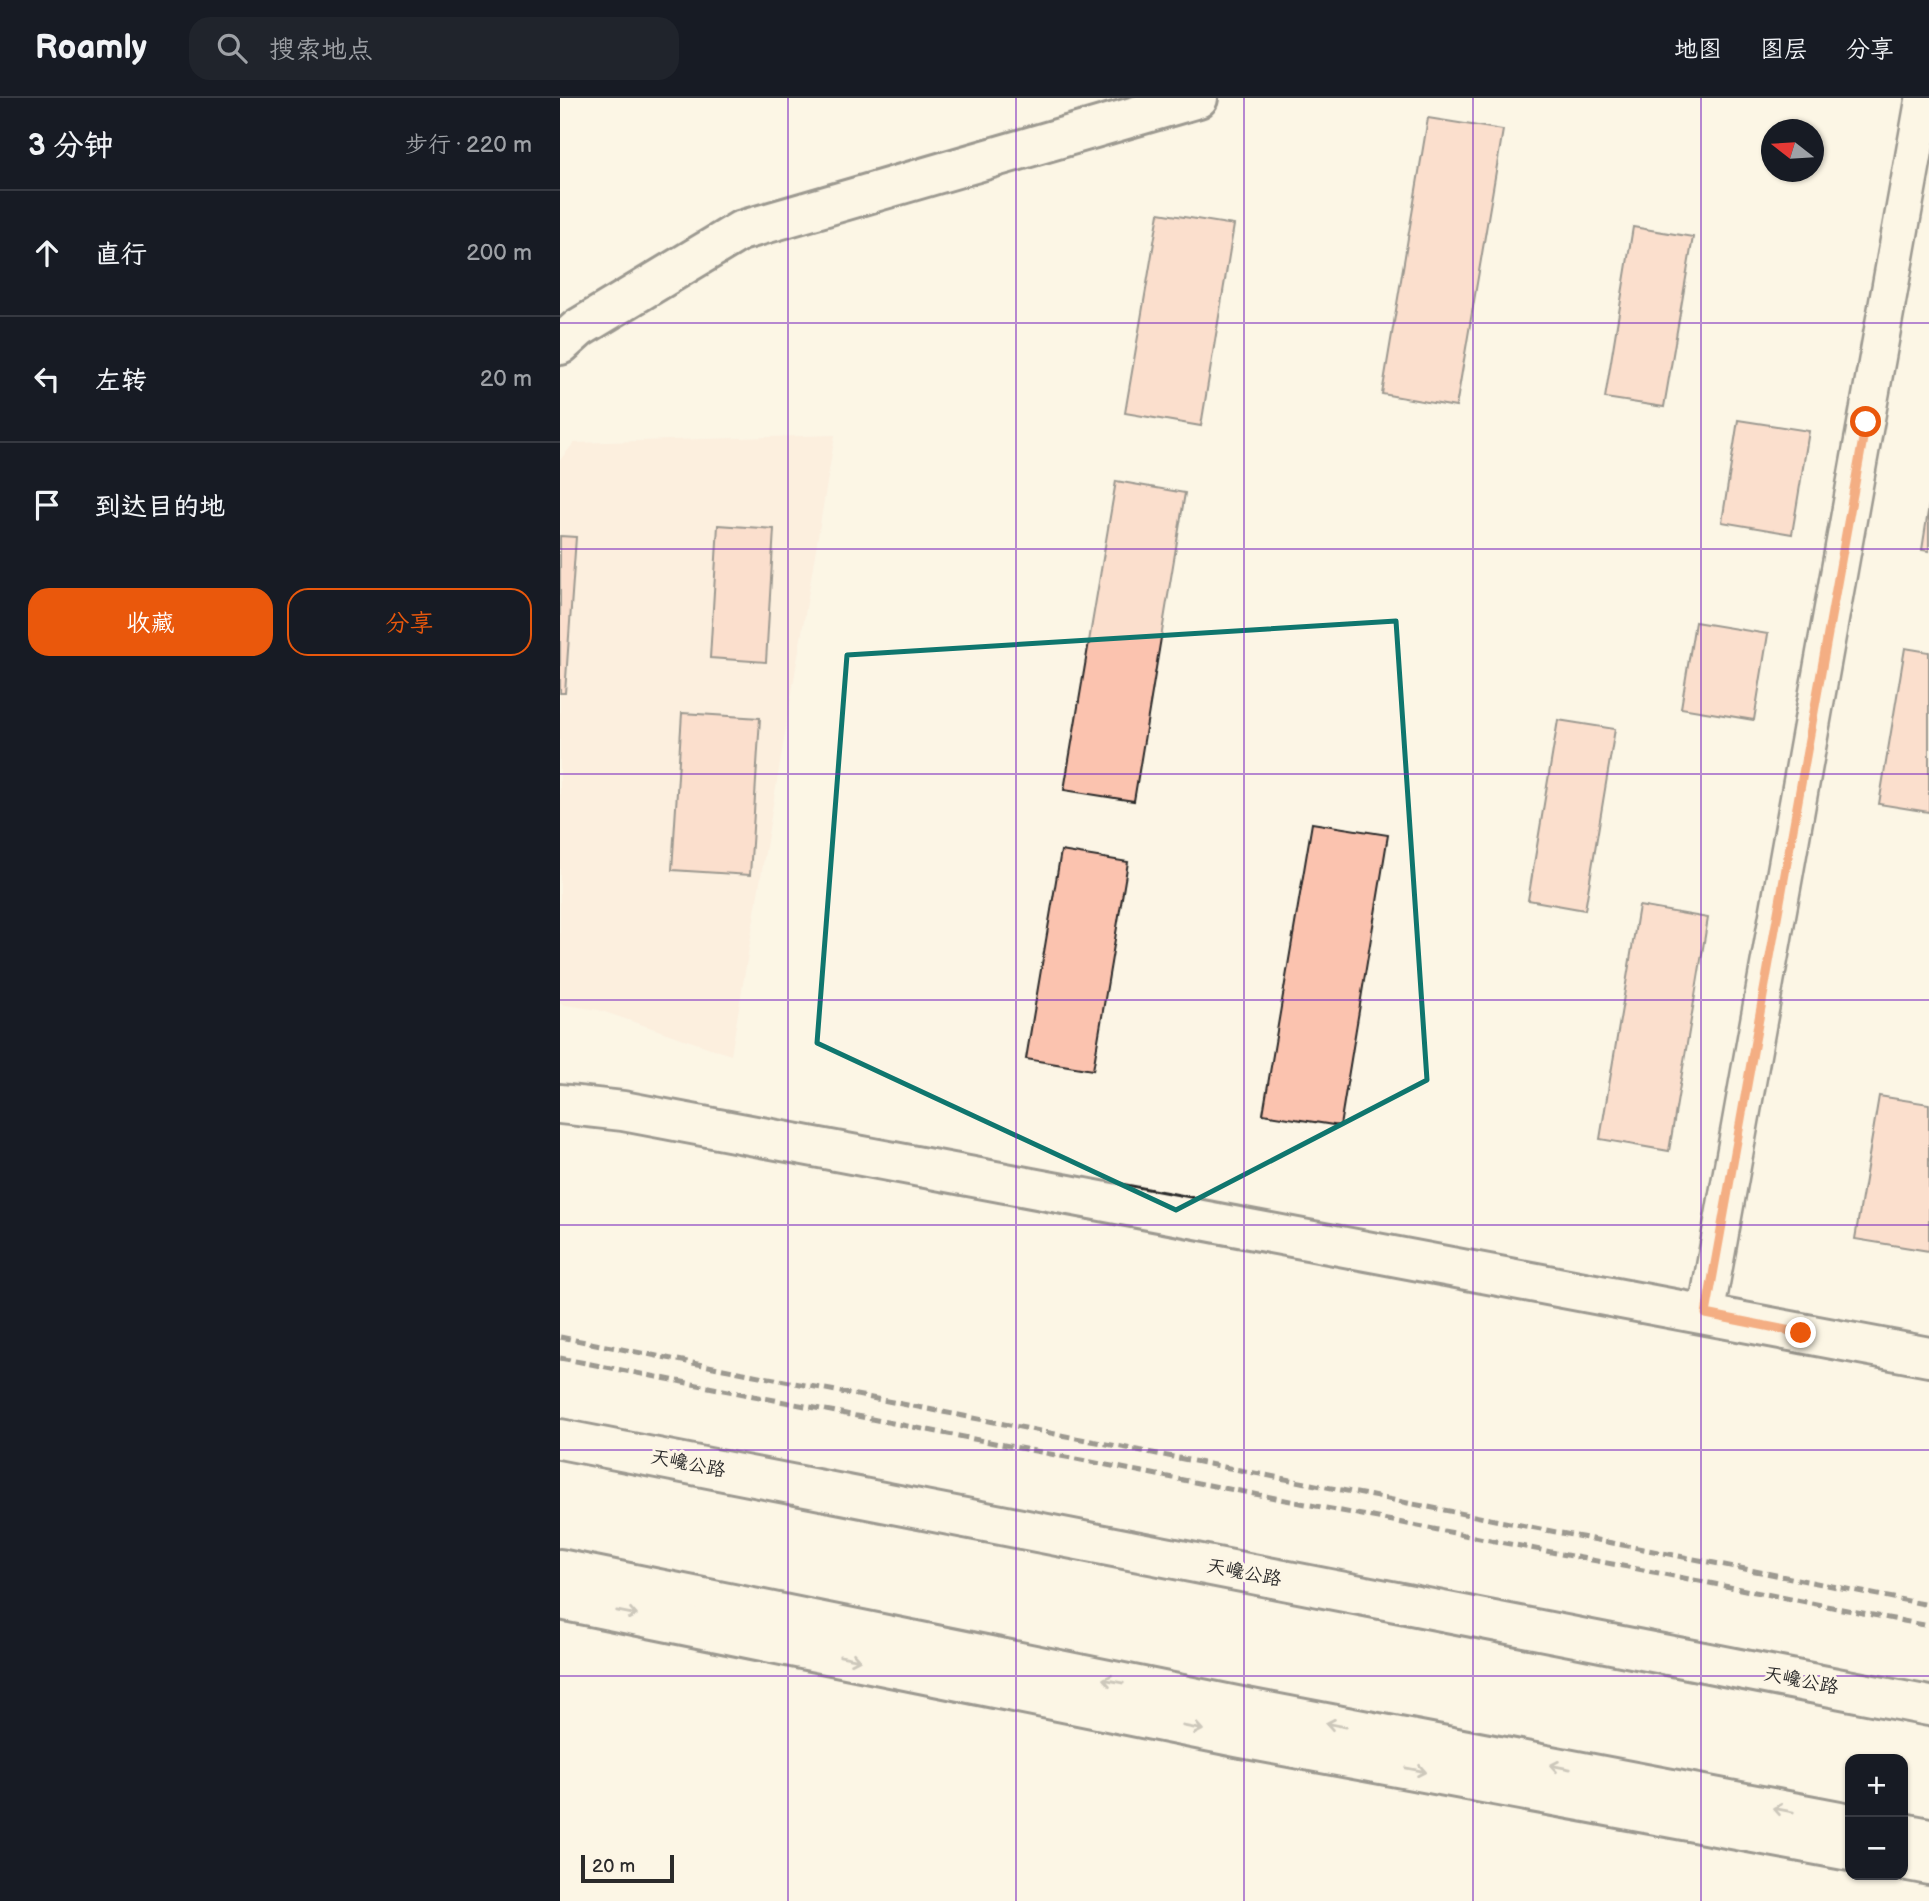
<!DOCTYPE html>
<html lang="zh">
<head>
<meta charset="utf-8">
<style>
	body { margin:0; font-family:"Balsamiq Sans","LXGW WenKai TC",sans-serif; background:#20242c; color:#f1f3f6 }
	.controls { position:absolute; right:21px; bottom:21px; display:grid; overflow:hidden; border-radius:14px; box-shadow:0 2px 5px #0004 }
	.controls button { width:63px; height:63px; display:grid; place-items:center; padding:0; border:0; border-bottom:2px solid #363941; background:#171b24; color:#f1f3f6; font:35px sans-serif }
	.compass { position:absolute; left:1201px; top:21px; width:63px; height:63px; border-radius:50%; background:#171b24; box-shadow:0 2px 5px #0004; rotate:287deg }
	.scale { position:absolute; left:21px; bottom:18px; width:93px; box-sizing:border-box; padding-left:7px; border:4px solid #2b2b2b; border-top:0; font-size:19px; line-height:24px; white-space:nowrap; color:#2b2b2b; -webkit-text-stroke:5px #fcf5e5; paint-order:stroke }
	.stop { position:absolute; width:21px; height:21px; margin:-16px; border:5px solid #ea580c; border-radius:50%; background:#fff }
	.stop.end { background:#ea580c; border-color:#fff; box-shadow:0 2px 7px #0008 }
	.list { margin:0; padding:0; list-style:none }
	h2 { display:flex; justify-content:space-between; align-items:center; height:91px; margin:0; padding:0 28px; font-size:30px }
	h2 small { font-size:23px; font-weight:400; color:#9ea1a6 }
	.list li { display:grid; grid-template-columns:46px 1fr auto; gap:21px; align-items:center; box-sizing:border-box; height:126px; padding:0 28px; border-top:2px solid #363941 }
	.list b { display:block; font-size:26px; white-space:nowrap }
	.list em { font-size:23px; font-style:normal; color:#9ea1a6 }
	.actions { display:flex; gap:14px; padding:21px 28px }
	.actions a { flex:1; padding:16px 0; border:2px solid #ea580c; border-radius:21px; text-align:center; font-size:24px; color:#ea580c }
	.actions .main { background:#ea580c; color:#fff }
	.icon { flex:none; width:38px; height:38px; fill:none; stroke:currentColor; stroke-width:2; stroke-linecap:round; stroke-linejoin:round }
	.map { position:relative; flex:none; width:1369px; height:1803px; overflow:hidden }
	header { display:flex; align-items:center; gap:42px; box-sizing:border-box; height:98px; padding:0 35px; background:#171b24; border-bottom:2px solid #363941 }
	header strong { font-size:33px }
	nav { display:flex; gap:38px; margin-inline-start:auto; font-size:24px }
	.search { width:490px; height:63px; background:#20242c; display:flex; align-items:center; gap:18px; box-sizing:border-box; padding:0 24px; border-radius:21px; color:#9ea1a6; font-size:26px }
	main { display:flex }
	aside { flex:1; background:#171b24 }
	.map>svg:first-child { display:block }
</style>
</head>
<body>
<header>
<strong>Roamly</strong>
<div class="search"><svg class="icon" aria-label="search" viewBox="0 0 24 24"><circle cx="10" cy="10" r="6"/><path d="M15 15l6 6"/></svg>搜索地点</div>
<nav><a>地图</a><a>图层</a><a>分享</a></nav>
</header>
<main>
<aside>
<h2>3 分钟<small>步行 · 220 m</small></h2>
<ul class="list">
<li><svg class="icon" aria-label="ahead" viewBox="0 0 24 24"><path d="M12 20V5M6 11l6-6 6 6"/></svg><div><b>直行</b></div><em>200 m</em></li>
<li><svg class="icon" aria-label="left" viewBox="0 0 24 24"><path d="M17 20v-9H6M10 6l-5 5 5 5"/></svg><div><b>左转</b></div><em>20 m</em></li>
<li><svg class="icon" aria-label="arrive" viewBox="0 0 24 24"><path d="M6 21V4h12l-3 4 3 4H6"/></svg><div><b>到达目的地</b></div></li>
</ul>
<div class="actions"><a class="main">收藏</a><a>分享</a></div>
</aside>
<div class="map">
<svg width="1369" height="1803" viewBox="0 0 1369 1803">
	<rect width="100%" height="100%" fill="#fcf5e5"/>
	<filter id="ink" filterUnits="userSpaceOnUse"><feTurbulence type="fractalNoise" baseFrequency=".0143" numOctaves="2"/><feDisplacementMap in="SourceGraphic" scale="14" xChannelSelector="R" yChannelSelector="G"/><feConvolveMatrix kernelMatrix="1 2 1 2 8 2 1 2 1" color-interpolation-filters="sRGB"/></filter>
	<g filter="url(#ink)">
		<polygon fill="#fce6d5" points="275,337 171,957 39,912 0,906 0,362 14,345"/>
		<g fill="#fbc3af" stroke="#2b2b2b" stroke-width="2">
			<polygon points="868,20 943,32 896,309 822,296"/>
			<polygon points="599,115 674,127 641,328 565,315"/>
			<polygon points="1073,129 1133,139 1104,309 1045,300"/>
			<polygon points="1178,322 1249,333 1232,436 1162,424"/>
			<polygon points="556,383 625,395 574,703 504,692"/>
			<polygon points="1369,407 1369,453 1362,452"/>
			<polygon points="158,427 214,431 206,564 150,560"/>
			<polygon points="0,438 16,439 5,595 0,595"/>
			<polygon points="1135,524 1208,536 1194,622 1121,610"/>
			<polygon points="1345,550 1369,554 1369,714 1319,706"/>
			<polygon points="122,615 200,620 190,777 112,772"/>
			<polygon points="998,622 1055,631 1025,812 968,802"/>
			<polygon points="752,725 828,737 780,1028 703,1016"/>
			<polygon points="501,753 568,764 533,972 466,961"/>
			<polygon points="1079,808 1148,820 1109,1053 1040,1041"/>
			<polygon points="1319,998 1369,1006 1369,1153 1295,1141"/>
		</g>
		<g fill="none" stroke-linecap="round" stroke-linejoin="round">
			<defs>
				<polyline id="street" points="1146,1216 1364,0"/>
				<g id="secondary">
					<polyline points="0,247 19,230 180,133 638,0"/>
					<polyline points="0,1006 63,1013 1369,1259"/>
					<polyline points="0,1471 687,1610 1290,1725"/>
					<polyline points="0,1502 681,1640 1290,1753"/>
					<polyline points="1343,1735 1369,1740"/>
					<polyline points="1343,1762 1369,1767"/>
				</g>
				<polyline id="highway" points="0,1341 1369,1608"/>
			</defs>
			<use href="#street" stroke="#2b2b2b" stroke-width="40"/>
			<use href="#secondary" stroke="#2b2b2b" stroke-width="44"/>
			<use href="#highway" stroke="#2b2b2b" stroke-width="44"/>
			<use href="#street" stroke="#fcf5e5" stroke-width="35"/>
			<use href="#secondary" stroke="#fcf5e5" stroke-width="38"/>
			<use href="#highway" stroke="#fcf5e5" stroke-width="38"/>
			<g stroke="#2b2b2b" stroke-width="5" stroke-dasharray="10 5" stroke-linecap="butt">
				<polyline points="0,1239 1369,1507"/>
				<polyline points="0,1260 1369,1528"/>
			</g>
		</g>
		<defs><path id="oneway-shaft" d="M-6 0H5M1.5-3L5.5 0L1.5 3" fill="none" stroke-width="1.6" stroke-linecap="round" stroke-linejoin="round" transform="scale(1.75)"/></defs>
		<g stroke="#949088">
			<use href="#oneway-shaft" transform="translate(67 1515) rotate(11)"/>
			<use href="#oneway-shaft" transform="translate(290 1560) rotate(11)"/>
			<use href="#oneway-shaft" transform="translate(553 1583) rotate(-169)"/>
			<use href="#oneway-shaft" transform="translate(776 1627) rotate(-169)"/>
			<use href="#oneway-shaft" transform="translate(633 1630) rotate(11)"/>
			<use href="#oneway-shaft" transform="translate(1000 1669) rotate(-169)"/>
			<use href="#oneway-shaft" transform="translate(856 1672) rotate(11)"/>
			<use href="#oneway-shaft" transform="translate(1223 1712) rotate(-169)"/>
		</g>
	</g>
	<g fill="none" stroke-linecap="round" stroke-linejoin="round" filter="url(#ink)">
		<polyline stroke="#ea580c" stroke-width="9" points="1241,1235 1146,1216 1306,324"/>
	</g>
	<path d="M0 0H1369V1803H0ZM 836,523 L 867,982 L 616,1112 L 257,945 L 287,557 Z" fill="#fcf5e5" fill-opacity=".55" fill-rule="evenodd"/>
	<path fill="none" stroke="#0f766e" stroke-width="5" stroke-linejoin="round" d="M 836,523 L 867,982 L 616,1112 L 257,945 L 287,557 Z"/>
	<path fill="none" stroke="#7b2cbf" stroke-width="2" stroke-opacity="0.55" d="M 228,0 L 228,1803M 456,0 L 456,1803M 684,0 L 684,1803M 913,0 L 913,1803M 1141,0 L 1141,1803M 0,225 L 1369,225M 0,451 L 1369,451M 0,676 L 1369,676M 0,902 L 1369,902M 0,1127 L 1369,1127M 0,1352 L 1369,1352M 0,1578 L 1369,1578"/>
	<g text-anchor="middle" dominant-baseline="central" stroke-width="6" stroke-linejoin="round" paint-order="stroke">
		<g font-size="19" fill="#2b2b2b" stroke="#fcf5e5">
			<text transform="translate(128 1366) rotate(11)">天巉公路</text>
			<text transform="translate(684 1475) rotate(11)">天巉公路</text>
			<text transform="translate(1241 1583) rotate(11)">天巉公路</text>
		</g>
	</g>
</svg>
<div class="controls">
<button>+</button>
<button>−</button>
</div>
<svg class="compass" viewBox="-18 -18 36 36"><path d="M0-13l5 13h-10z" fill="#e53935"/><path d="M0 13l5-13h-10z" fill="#9ea1a6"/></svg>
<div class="scale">20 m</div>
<div class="stop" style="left:1306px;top:324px"></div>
<div class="stop end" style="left:1241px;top:1235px"></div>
</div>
</main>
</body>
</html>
